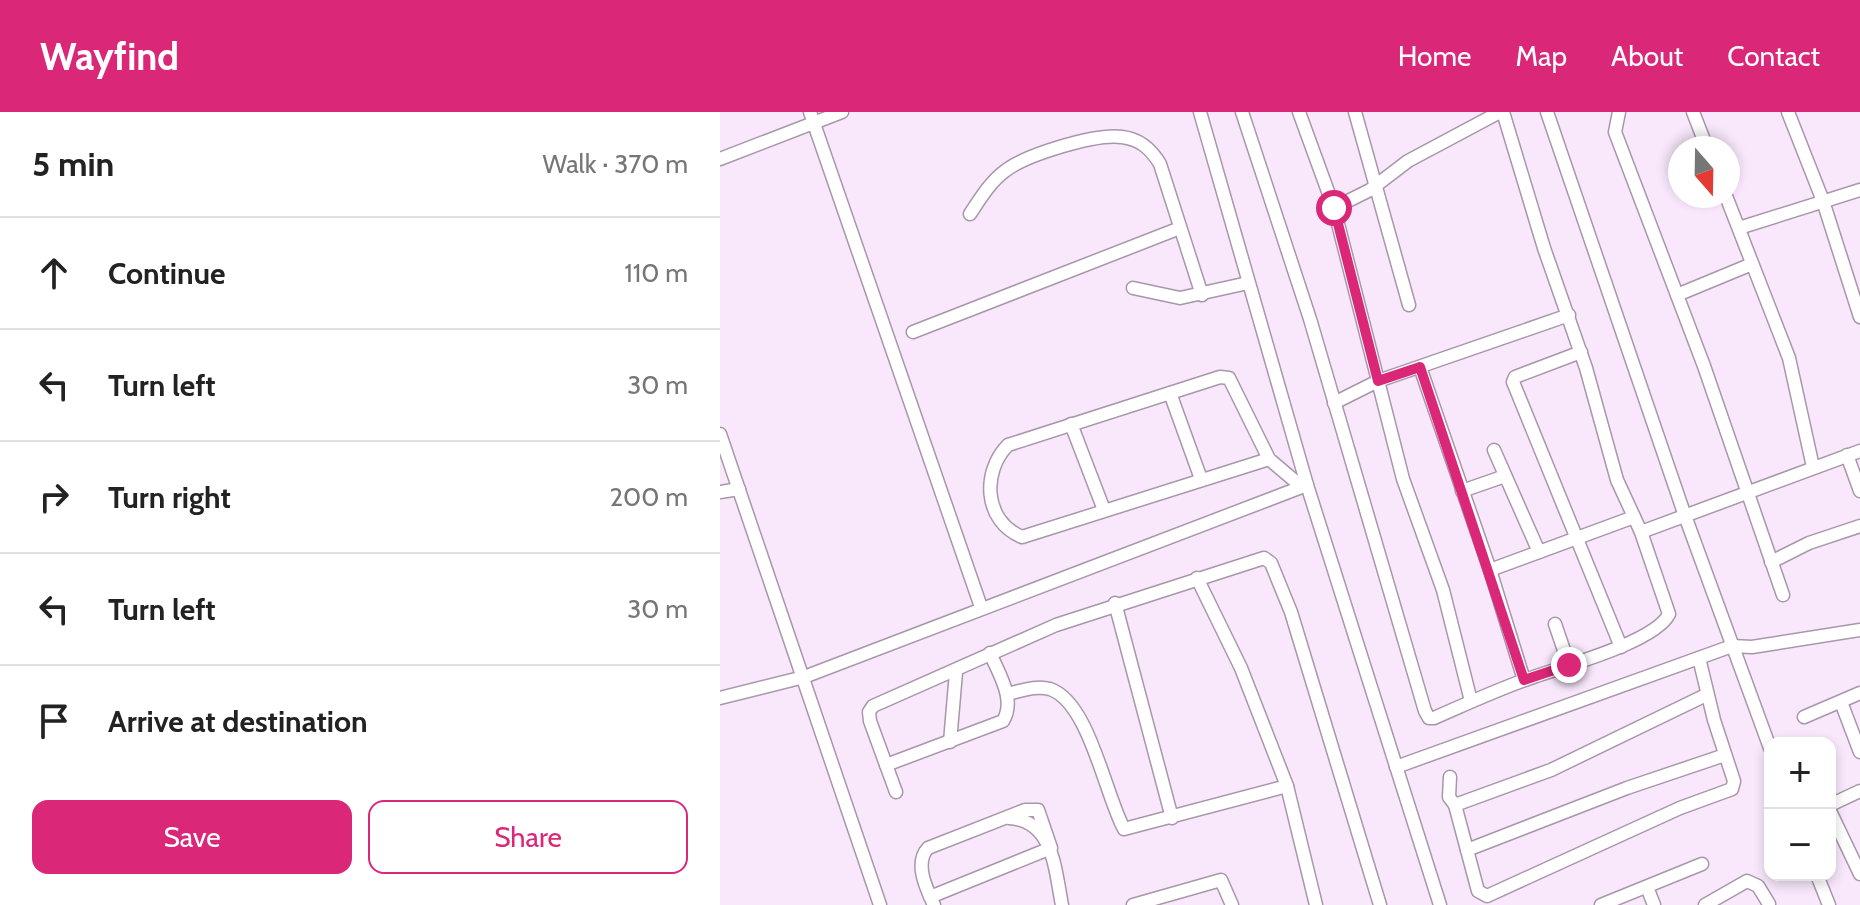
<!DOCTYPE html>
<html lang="en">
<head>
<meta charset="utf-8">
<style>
	body { margin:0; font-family:Cabin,sans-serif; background:#f2f2f2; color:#222 }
	.controls { position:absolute; right:24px; bottom:24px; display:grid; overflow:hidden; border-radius:16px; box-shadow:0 4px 12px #0003 }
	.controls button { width:72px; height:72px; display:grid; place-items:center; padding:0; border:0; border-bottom:2px solid #e0e0e0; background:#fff; color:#222; font:40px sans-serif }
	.compass { position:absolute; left:948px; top:24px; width:72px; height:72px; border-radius:50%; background:#fff; box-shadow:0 4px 12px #0003; rotate:160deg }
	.stop { position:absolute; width:24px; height:24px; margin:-18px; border:6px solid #db2777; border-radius:50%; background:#fff }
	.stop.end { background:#db2777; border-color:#fff; box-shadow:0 2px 8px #0008 }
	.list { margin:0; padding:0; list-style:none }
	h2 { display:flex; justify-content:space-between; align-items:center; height:104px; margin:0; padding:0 32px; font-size:34px }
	h2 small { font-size:26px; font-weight:400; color:#767676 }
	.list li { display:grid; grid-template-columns:52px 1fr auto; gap:24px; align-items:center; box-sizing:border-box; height:112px; padding:0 32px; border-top:2px solid #e0e0e0 }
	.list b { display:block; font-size:30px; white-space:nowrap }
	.list em { font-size:26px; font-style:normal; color:#767676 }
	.actions { display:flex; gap:16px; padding:24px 32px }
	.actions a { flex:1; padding:18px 0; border:2px solid #db2777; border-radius:16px; text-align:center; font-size:28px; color:#db2777 }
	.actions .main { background:#db2777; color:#fff }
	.icon { flex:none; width:44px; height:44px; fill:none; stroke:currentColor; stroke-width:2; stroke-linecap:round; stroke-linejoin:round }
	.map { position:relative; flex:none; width:1140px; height:793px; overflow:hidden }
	header { display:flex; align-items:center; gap:48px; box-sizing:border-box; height:112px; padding:0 40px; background:#db2777; color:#fff }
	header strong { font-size:38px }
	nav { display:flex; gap:44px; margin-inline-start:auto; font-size:28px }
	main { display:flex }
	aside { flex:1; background:#fff }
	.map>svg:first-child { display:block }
</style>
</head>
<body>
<header>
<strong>Wayfind</strong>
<nav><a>Home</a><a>Map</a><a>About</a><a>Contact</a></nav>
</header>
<main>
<aside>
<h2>5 min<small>Walk · 370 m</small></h2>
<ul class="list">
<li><svg class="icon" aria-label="ahead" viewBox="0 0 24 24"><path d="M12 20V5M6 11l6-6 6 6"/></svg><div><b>Continue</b></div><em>110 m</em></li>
<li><svg class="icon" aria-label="left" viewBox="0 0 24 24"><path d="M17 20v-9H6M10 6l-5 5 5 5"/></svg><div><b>Turn left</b></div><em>30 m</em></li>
<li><svg class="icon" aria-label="right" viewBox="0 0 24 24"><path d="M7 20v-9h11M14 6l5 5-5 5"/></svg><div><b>Turn right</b></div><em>200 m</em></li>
<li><svg class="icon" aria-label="left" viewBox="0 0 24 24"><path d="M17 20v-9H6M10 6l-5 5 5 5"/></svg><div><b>Turn left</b></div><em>30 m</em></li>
<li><svg class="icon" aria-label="arrive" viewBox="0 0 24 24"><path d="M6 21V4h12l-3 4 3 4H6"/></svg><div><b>Arrive at destination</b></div></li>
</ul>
<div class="actions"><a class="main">Save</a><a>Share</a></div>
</aside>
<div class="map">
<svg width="1140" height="793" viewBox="0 0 1140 793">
	<rect width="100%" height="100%" fill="#f9e8fc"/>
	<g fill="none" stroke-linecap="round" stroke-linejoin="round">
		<defs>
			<g id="minor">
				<polyline points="90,0 261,495"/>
				<polyline points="480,0 587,373 720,793"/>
				<path d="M 522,0 L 590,207 L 705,599 L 709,606 L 714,606 C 744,593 774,579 805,568 C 837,556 935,531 949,502 L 921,420 L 897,368 L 866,256 L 824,136 L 783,0"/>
				<polyline points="579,0 614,96 683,367 723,478 751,589"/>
				<polyline points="635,0 689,193"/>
				<polyline points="827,0 964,401 1050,636"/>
				<polyline points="899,0 895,20 984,254 1063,483"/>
				<polyline points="973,0 987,36"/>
				<polyline points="1068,0 1103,89 1140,205"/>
				<polyline points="0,47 122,0"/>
				<polyline points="1006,84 1069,246 1093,355"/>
				<polyline points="614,96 650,78 688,49 780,0"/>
				<path d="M 250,102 C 260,87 270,70 285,59 C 305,43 376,21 402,25 C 420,27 431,37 440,52 L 482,183"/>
				<polyline points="1019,116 1140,78"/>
				<polyline points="413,176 460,186 528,171"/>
				<polyline points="957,183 1032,152"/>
				<polyline points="193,220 460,116"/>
				<polyline points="861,240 795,265 793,270 901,535"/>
				<polyline points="700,255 770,458 914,405"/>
				<polyline points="450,281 481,367"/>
				<polyline points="614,291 658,269 849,203"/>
				<polyline points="351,312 384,398"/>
				<polyline points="0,322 160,793"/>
				<polyline points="774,338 819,440"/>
				<polyline points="1127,343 1140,379"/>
				<path d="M 549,347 L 302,425 C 263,409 262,359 288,333 L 500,265 L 509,266 L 549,347 L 582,375"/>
				<polyline points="742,379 785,364"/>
				<polyline points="0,380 19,377"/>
				<polyline points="921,420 1140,339"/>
				<polyline points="1051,450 1089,431 1140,414"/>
				<polyline points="770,458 804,568"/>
				<polyline points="477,466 521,556 567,674 596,793"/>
				<polyline points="395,491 452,706"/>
				<polyline points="835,512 849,553"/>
				<path d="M 287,582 C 301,579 316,573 330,577 C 369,590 385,682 404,717 L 567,674"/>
				<polyline points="0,586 84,565 587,373"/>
				<polyline points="1121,590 1140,640"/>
				<polyline points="1084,605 1140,581"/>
				<polyline points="230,630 236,560"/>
				<path d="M 166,653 L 283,609 C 296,588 279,562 270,541"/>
				<polyline points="676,655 1012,534 1032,535 1140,518"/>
				<polyline points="730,665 729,685 735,693 758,779 767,784 960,696 1012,677 1014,669 994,608 979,546"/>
				<polyline points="176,680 150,609 149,600 153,594 336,513 544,446 551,451 571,500 660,793"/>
				<polyline points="735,693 831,658 986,583"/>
				<polyline points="1110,693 1140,679"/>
				<polyline points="1110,699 1140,762"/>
				<path d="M 289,706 C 334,708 335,759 342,793"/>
				<polyline points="747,738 907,676 1005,643"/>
				<polyline points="1097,763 1109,793"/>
				<polyline points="927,775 934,793"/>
				<path d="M 210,785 L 331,736 L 318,698 L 305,698 L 208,736 C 194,751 206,776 214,793"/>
				<polyline points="413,793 501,768 512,793"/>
				<polyline points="881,793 982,752"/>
				<polyline points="985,793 1027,769 1038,774 1049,792"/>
			</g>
		</defs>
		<use href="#minor" stroke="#a797a9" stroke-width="15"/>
		<use href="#minor" stroke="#fff" stroke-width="12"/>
	</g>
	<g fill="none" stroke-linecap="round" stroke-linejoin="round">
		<polyline stroke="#db2777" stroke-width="10" points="614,96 658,269 700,255 804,568 849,553"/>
	</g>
</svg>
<div class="controls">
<button>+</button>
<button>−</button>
</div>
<svg class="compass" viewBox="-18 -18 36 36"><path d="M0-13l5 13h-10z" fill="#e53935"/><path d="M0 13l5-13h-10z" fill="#767676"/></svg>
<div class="stop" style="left:614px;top:96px"></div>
<div class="stop end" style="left:849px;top:553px"></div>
</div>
</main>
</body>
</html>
